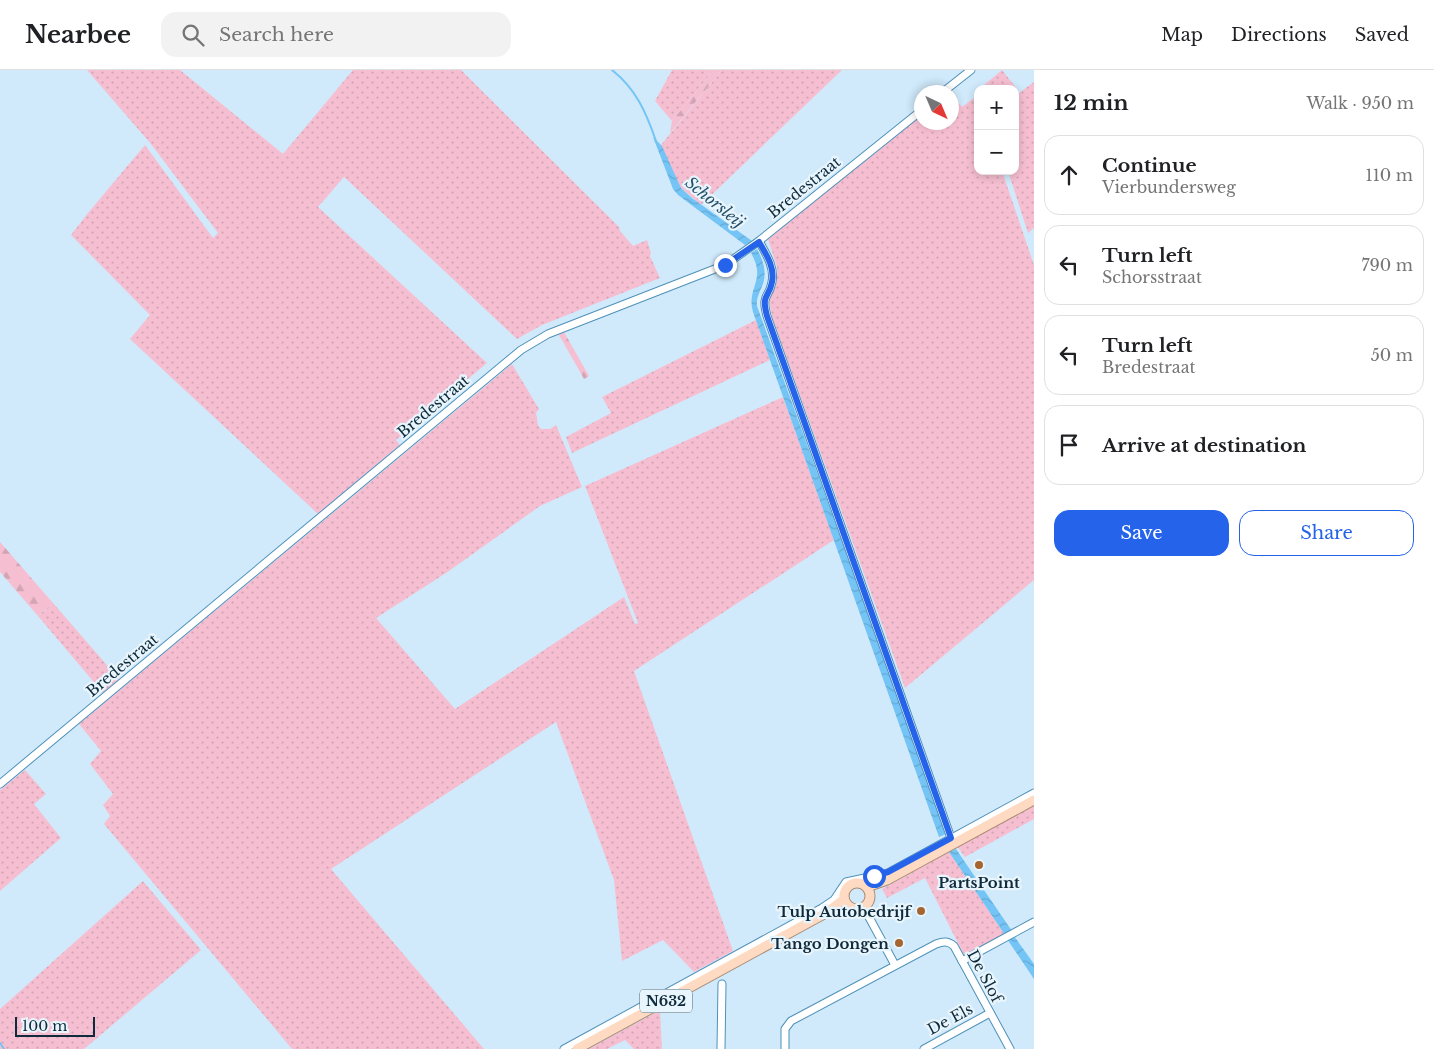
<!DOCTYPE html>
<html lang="en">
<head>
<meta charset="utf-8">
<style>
	body { margin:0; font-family:"Libre Baskerville",serif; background:#f2f2f2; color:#202124 }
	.controls { position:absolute; right:15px; top:15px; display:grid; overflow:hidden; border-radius:10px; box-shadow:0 2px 8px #0003 }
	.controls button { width:45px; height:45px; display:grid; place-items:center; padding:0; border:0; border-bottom:1px solid #e0e0e0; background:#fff; color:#202124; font:25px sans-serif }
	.compass { position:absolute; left:914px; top:15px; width:45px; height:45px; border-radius:50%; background:#fff; box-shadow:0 2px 8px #0003; rotate:136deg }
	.scale { position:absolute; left:15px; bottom:12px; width:80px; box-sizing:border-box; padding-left:5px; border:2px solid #0f2b3b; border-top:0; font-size:14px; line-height:18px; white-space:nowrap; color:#0f2b3b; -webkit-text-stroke:4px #e8f5fd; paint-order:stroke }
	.stop { position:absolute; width:15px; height:15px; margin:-11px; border:4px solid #2563eb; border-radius:50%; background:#fff }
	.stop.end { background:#2563eb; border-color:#fff; box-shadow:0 1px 5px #0008 }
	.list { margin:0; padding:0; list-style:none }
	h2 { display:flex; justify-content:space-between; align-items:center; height:65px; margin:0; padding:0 20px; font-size:21px }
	h2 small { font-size:16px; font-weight:400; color:#757577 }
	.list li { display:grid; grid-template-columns:32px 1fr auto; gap:15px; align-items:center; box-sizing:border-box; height:80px; margin:0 10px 10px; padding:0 10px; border:1px solid #e0e0e0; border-radius:15px }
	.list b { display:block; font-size:19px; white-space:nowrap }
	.list p { margin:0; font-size:16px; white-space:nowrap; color:#757577 }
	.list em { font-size:16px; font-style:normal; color:#757577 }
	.actions { display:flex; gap:10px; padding:15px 20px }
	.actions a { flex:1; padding:11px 0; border:1px solid #2563eb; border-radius:15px; text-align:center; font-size:18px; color:#2563eb }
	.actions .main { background:#2563eb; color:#fff }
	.icon { flex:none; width:28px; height:28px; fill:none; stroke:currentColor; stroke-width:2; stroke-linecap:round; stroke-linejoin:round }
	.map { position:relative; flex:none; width:1034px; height:979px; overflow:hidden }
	header { display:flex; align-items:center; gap:30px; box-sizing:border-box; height:70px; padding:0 25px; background:#fff; border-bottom:1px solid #e0e0e0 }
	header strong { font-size:24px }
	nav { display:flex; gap:28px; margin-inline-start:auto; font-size:18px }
	.search { width:350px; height:45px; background:#f2f2f2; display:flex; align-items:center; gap:12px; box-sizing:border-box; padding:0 18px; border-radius:15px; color:#757577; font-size:19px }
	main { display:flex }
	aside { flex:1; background:#fff }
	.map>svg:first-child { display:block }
</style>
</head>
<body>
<header>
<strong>Nearbee</strong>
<div class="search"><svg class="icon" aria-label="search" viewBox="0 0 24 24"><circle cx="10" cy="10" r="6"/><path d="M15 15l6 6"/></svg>Search here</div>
<nav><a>Map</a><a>Directions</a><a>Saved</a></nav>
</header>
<main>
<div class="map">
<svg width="1034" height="979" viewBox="0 0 1034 979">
	<defs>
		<pattern id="grass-dots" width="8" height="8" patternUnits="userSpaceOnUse" patternTransform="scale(1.25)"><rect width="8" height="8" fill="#f6bfd1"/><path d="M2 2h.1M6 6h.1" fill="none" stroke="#d2a4b4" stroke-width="1.8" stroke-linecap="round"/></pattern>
		<pattern id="forest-firs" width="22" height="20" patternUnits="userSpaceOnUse" patternTransform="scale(1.25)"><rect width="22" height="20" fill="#f6bfd1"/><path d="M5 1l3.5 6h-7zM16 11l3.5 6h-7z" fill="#d2a4b4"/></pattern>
		<pattern id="water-waves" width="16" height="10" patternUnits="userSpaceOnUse" patternTransform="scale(1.25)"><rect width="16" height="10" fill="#74c5f6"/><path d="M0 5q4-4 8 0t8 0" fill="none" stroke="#63a9d4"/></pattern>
	</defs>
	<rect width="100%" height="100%" fill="#d0eafb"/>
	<g fill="url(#grass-dots)">
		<polygon points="87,0 180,0 283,84 353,0 461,0 619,157 620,161 633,176 647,170 651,183 650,186 660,208 542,255 517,269 344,107 318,137 487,293 396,370 400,375 318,444 130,269 150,245 71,165 88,143 145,75 213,168 218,163 151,74"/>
		<polygon points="672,0 714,0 672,51 655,31"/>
		<polygon points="722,0 842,0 701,135 679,116 661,75"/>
		<polygon points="1002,0 1017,19 1015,21 1015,19 986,19 984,15"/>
		<polygon points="1034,12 1034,158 1028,163 1008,101 1015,101 1015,26"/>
		<polygon points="952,25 962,37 978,25 978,101 1002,101 1034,195 1034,510 905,618 772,247 769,231 777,211 777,197 768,169 921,45 922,52 952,52"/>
		<polygon points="756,250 770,290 572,383 566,367 611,343 602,327"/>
		<polygon points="512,294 539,339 536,343 538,355 541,359 550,359 556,355 582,417 540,436 446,503 376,548 455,639 624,527 635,554 638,553 585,416 783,327 834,470 634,601 733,881 694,902 663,870 622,891 614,810 556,652 331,799 484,979 292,979 104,754 110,746 103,735 113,724 90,694 101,681 79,654"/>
		<polygon points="53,533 119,609 103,623 38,546"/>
		<polygon points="25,700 46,724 34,734 61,768 0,821 0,720"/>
		<polygon points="1034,736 1034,749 965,787 957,776"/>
		<polygon points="949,782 1005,865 972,882 964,884 961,879 925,808 887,828 882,819"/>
		<polygon points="143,811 201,880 84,979 0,979 0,939"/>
		<polygon points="660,940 662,979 634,979 625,970 607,979 589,979"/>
	</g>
	<g fill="url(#forest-firs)">
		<polygon points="714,0 722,0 670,63 672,51"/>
		<polygon points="564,262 589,306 584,309 559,265"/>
		<polygon points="0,472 53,533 38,546 0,502"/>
	</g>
	<g fill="url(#water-waves)">
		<polygon points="653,67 662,76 681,118 692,128 752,171 745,175 678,125 673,119"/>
		<path d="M 757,179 C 763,190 767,201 763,214 C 760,222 756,228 757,236 L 868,543 L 946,764 L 939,767 L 753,242 C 746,217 767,211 751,183 Z"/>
		<polygon points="956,779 1012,861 1005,865 949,782"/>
		<polygon points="1014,866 1034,894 1034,909 1007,869"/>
	</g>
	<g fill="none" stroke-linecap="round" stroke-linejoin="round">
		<g stroke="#74c5f6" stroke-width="2">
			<path d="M 612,0 C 636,19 646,42 656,71"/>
			<polyline points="0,973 4,979"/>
		</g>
		<defs>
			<g id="minor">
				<polyline points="943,22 971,0"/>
				<path d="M 759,171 C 766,184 775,197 772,212 C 769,229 761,223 767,246 L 951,768"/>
				<polyline points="0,714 521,280 548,264 725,195 759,171 922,40"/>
				<polyline points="864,838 895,895"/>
				<polyline points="962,891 1034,852"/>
				<polyline points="564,979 822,838 834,830 846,812 888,803 1034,723"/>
				<polyline points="721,979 722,914"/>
				<path d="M 785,979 L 785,959 L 791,951 L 936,874 C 944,871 948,871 954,876 L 1010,979"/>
				<polyline points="924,979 990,943"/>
			</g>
			<g id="major">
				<circle cx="857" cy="826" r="13"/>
				<polyline points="867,817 887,810 1034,730"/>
				<polyline points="577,979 802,856 826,843 844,829"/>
			</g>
		</defs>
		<use href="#minor" stroke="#4f91b9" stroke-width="9"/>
		<use href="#major" stroke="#a98c77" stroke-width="11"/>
		<use href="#minor" stroke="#fff" stroke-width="7"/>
		<use href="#major" stroke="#fddac1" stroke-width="9"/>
	</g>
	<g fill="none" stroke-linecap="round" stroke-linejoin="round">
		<path stroke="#2563eb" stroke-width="6" d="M 725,195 L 759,172 C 766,184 775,197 772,212 C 769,229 761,223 767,246 L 951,768 L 888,802 L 874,806"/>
	</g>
	<g fill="#a66530" stroke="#e8f5fd" stroke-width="2">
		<circle cx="979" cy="795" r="5"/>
		<circle cx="921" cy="841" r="5"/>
		<circle cx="899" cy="873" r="5"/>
	</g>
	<g text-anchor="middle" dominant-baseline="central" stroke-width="4.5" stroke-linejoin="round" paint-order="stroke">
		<rect fill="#e8f5fd" stroke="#506875" stroke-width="1" x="640" y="919.5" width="52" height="23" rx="4"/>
		<g font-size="14" font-weight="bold" fill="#0f2b3b">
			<text x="666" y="931">N632</text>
		</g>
		<g font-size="15" fill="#0f2b3b" stroke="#e8f5fd">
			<text transform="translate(804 117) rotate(-39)">Bredestraat</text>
			<text transform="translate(433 336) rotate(-40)">Bredestraat</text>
			<text transform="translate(122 595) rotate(-40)">Bredestraat</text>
			<text transform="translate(985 906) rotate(62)">De Slof</text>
			<text transform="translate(950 949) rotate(-28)">De Els</text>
		</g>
		<g font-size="15" font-weight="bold" fill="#0f2b3b" stroke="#e8f5fd" text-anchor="end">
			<text x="979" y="812" text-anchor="middle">PartsPoint</text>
			<text x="911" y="841">Tulp Autobedrijf</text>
			<text x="889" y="873">Tango Dongen</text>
		</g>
		<g font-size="16" font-style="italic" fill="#24506a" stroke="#e8f5fd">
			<text transform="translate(715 132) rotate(39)">Schorsleij</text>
		</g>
	</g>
</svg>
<div class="controls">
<button>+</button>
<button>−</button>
</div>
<svg class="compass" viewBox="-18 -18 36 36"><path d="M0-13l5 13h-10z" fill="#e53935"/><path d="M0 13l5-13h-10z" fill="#757577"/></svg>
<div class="scale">100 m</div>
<div class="stop" style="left:874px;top:806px"></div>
<div class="stop end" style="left:725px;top:195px"></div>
</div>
<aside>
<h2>12 min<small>Walk · 950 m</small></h2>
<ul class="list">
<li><svg class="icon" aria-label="ahead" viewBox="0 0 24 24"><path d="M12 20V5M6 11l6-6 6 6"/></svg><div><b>Continue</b><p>Vierbundersweg</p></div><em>110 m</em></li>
<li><svg class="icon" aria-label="left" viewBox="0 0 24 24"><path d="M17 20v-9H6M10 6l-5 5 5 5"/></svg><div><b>Turn left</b><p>Schorsstraat</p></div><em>790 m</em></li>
<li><svg class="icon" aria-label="left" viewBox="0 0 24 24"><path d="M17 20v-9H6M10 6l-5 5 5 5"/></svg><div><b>Turn left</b><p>Bredestraat</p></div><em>50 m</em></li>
<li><svg class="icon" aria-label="arrive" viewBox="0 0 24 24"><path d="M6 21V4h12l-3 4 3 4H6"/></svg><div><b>Arrive at destination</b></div></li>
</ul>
<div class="actions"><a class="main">Save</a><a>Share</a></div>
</aside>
</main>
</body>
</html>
